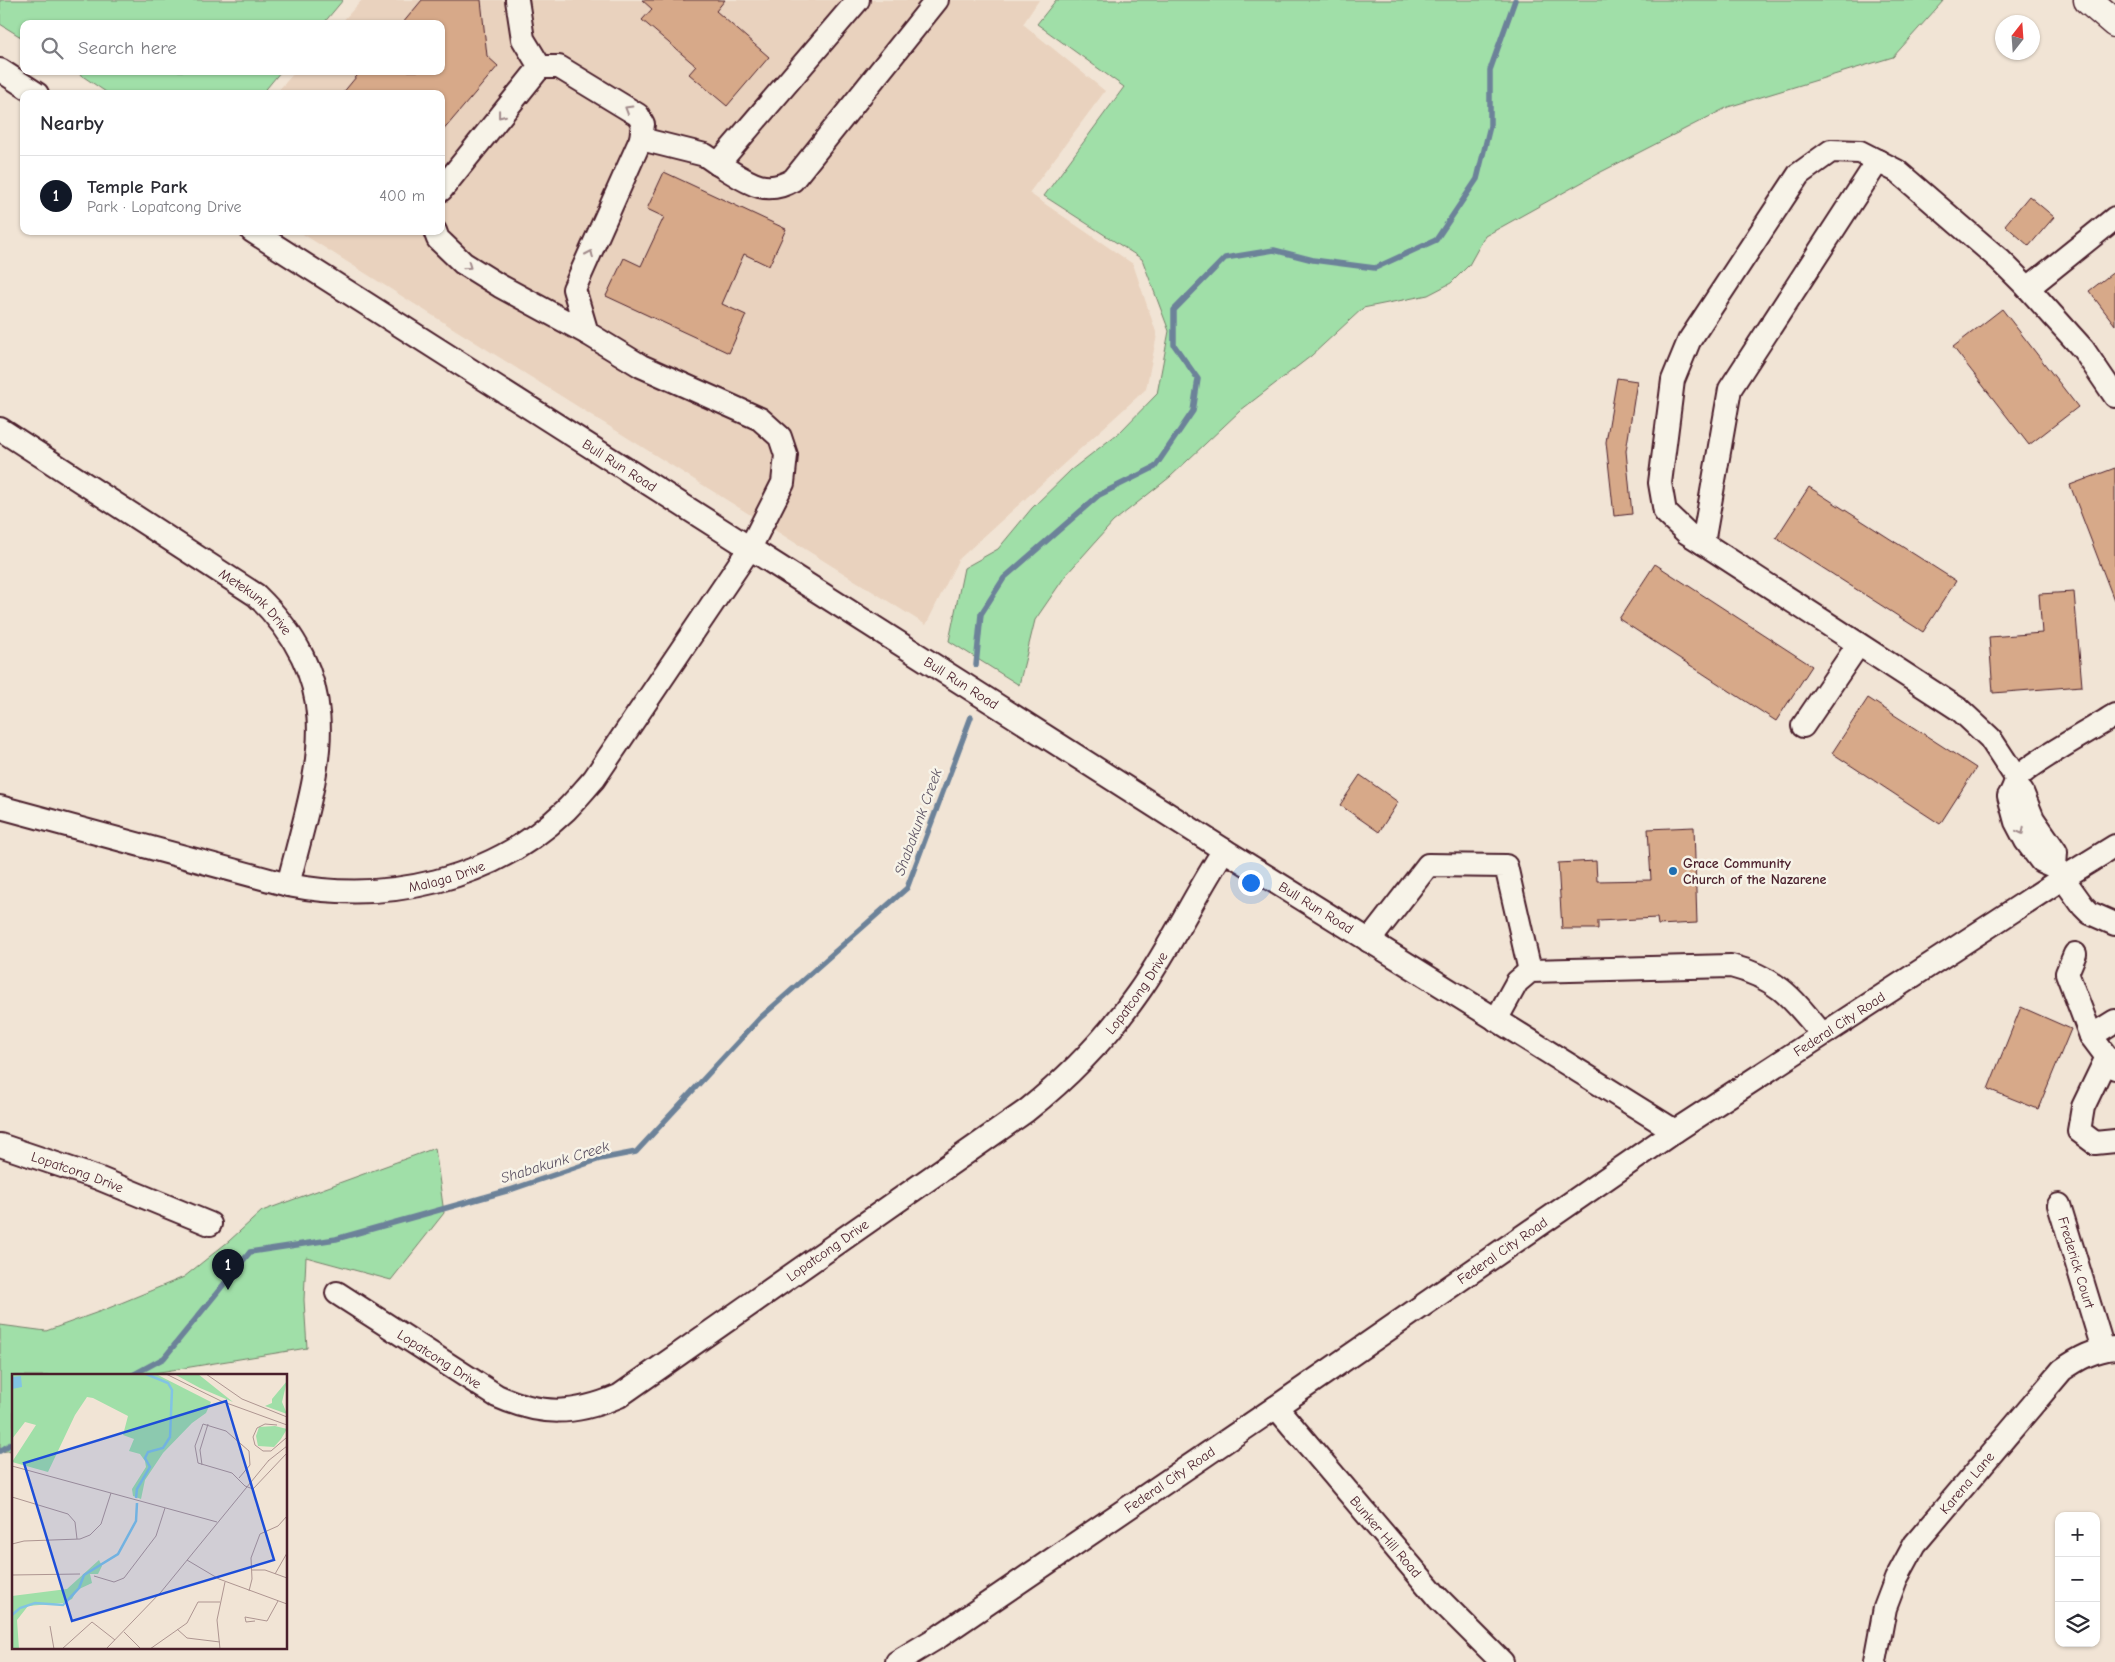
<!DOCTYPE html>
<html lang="en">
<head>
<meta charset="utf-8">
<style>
	body { margin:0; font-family:"Comic Neue",sans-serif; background:#f7f7f7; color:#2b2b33 }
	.controls { position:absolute; right:15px; bottom:15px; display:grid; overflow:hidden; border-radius:10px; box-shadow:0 1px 4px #0004 }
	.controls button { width:45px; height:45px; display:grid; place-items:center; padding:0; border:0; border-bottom:1px solid #e1e1e2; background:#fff; color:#2b2b33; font:25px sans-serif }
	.compass { position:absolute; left:1995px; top:15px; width:45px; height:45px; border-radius:50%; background:#fff; box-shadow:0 1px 4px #0004; rotate:17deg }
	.you { position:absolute; left:1250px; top:882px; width:18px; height:18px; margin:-12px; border:4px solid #fff; border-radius:50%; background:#1a73e8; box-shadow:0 0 0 8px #1a73e833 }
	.badge { display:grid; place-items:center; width:32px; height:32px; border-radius:50%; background:#111827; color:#fff; font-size:16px; font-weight:700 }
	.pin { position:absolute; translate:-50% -41px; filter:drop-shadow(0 1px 2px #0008) }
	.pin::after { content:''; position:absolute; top:26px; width:18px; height:15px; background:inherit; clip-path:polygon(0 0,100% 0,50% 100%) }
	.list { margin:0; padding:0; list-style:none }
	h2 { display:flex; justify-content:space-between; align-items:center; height:65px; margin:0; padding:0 20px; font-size:21px }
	h2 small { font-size:16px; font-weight:400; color:#7c7c81 }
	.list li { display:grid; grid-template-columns:32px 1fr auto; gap:15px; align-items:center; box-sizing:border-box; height:80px; padding:0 20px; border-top:1px solid #e1e1e2 }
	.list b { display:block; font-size:19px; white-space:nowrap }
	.list p { margin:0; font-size:16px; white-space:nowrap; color:#7c7c81 }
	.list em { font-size:16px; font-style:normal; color:#7c7c81 }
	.icon { flex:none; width:28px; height:28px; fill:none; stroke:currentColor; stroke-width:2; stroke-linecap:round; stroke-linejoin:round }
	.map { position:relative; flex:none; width:2115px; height:1662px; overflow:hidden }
	.search { position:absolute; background:#fff; box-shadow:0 1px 4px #0004; left:20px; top:20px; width:425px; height:55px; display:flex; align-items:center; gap:12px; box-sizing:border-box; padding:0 18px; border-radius:10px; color:#7c7c81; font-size:19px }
	.panel { position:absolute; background:#fff; box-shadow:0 1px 4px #0004; left:20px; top:90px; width:425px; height:145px; border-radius:10px }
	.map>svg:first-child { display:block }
</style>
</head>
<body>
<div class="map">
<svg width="2115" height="1662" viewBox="0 0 2115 1662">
	<rect width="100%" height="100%" fill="#f1e4d5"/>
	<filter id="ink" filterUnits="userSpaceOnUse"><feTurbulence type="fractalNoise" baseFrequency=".02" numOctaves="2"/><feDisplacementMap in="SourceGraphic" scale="10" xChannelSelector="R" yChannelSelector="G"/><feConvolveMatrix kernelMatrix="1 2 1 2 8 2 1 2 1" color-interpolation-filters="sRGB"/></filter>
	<g filter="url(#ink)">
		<polygon fill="#e9d2be" points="362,0 1039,0 1023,24 1105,91 1029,193 1133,264 1157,335 1146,389 958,560 926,625 298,231 441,231 441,94 275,94 296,71 441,71 441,24 340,24"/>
		<g fill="#a0dfa8" stroke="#757f6a">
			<polygon points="0,0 343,0 323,24 24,24 24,39 0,24"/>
			<polygon points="1056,0 1944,0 1893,57 1728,107 1597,174 1485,236 1469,265 1451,283 1428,295 1363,308 1311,356 1241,410 1170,477 1113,522 1066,575 1035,620 1019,685 949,641 964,568 998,549 1032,508 1071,470 1121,431 1157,394 1169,331 1142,259 1044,196 1124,87 1037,24"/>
			<polygon points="75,71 281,71 262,94 109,94"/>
			<polygon points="435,1148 444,1213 391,1280 306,1257 304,1300 307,1348 135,1376 14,1376 14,1450 0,1452 0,1325 46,1331 104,1310 184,1277 229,1241 262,1211"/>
		</g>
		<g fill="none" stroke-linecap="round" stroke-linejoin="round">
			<g stroke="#6c8299" stroke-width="5.5">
				<polyline points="976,665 981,614 1004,578 1099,495 1155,467 1193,411 1198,379 1174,345 1174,310 1225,258 1274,250 1313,260 1375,268 1436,240 1477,179 1490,126 1490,70 1515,0"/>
				<polyline points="131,1376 164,1358 250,1252 336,1239 510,1190 600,1159 636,1152 760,1018 907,888 971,717"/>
				<polyline points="0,1451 14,1442"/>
			</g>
		</g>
		<g fill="#d7a989" stroke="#4a1f2b">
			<polygon points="422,0 481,0 487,56 498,66 441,133 441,94 342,94 361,71 441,71 441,24 402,24"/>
			<polygon points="642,0 725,0 716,11 769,57 727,106 689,74 696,66 642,20 652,9"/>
			<polygon points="664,172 786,229 769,266 744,254 722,304 746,315 729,353 606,296 624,258 641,266 664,217 647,209"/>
			<polygon points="2029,196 2054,217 2029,246 2005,225"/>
			<polygon points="2115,271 2115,325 2089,291"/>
			<polygon points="2002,309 2078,407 2029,445 1953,347"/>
			<polygon points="1617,378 1637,381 1626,451 1632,514 1614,516 1606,442"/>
			<polygon points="2115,468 2115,600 2114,600 2070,485"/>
			<polygon points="1809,487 1956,581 1923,632 1776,538"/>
			<polygon points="1655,564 1812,666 1776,721 1619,619"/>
			<polygon points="2074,592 2082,686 1993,693 1989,637 2042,633 2039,594"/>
			<polygon points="1868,698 1976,768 1940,824 1832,753"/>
			<polygon points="1360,775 1398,802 1379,832 1340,805"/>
			<polygon points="1694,827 1697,923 1658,925 1657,918 1598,921 1598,929 1562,929 1558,863 1596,861 1597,881 1651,880 1648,829"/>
			<polygon points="2021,1007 2071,1029 2038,1109 1988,1089"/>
		</g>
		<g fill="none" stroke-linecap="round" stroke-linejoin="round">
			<defs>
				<g id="minor">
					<polyline points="517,0 523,39 540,67"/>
					<path d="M 858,0 L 718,164 C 744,179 763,198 793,180 L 937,0"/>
					<polyline points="0,70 37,94"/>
					<polyline points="641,139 705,155 718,164"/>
					<polyline points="441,190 540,67 559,67 638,115 643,124 641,139 574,289 587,333"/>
					<path id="s1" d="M 252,231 L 1224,850 L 1675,1131"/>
					<polyline points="2028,288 2115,218"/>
					<path id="s2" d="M 0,429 L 256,595 C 353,689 316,772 288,885"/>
					<polyline points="1703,543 1730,389 1878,161"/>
					<path d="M 2115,715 C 2098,726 2025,766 2017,779 C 2014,785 2013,791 2009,796 L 2016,822 L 2026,841 L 2041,861 L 2055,867 L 2083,906 L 2090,913 L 2115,924"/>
					<polyline points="1803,726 1858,645"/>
					<polyline points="2017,779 1990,738 1960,710 1703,543 1687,533 1665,512 1660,483 1673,380 1689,341 1799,174 1831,151 1860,152 1897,171 2000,260 2028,288 2083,349 2115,396"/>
					<polyline points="2016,787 2022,792 2033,819 2056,852 2055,867"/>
					<path id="s3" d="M 0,807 L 288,885 C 386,904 492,881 566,810 C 576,800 585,789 594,779 L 750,548 L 783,483 L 786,455 L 780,437 L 760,419 L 641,366 L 587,333 L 500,286 L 463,263 L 438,239 L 435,231"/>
					<polyline points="1369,941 1428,865 1506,866 1530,971"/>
					<polyline points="2075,954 2067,973 2091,1036 2115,1068"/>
					<path d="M 1496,1020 L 1517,982 L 1530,971 L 1731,966 C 1778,978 1793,999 1822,1034"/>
					<polyline points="2091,1036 2115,1021"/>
					<polyline points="2107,1057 2083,1107 2079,1131 2095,1143 2115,1141"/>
					<path id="s4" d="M 0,1145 L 98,1178 L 210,1224"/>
					<path id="s5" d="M 2059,1205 L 2103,1349"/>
					<path id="s6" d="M 337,1293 L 497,1396 C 542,1416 574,1415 619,1396 L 1026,1111 C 1070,1076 1106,1039 1138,993 C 1170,948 1194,896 1224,850"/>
					<path id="s7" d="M 1276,1407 L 1438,1598 L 1502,1662"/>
					<path id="s8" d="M 897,1662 L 940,1636 L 1276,1407 L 1675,1131 L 2063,878 L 2115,846"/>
					<path id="s9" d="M 1875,1662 L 1885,1608 L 1896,1579 L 1915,1544 L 2062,1370 C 2079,1358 2094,1350 2115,1348"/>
				</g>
				<polyline id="highway" points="2088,0 2115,23"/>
			</defs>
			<use href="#minor" stroke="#4a1f2b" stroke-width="26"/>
			<use href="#highway" stroke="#4a1f2b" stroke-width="31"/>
			<use href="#minor" stroke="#f7f3e8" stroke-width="22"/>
			<use href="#highway" stroke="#f7f3e8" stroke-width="28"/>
		</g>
		<defs><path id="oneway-chevron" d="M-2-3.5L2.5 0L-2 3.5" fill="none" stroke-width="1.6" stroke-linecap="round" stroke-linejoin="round" transform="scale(1.25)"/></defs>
		<g stroke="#a0898a">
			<use href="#oneway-chevron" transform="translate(628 109) rotate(-149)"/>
			<use href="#oneway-chevron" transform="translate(501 115) rotate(128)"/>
			<use href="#oneway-chevron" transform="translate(590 254) rotate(-66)"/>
			<use href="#oneway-chevron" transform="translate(468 266) rotate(35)"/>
			<use href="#oneway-chevron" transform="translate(2021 831) rotate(62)"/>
		</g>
	</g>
	<circle fill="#1f6fb2" stroke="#f7f3e8" stroke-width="2" cx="1673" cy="871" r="5"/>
	<g text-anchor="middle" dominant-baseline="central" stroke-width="5" stroke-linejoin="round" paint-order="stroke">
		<g font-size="14" fill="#4a1f2b" stroke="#f7f3e8">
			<text stroke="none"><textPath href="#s1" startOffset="436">Bull Run Road</textPath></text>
			<text stroke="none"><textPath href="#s2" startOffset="309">Metekunk Drive</textPath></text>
			<text stroke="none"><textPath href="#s1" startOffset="841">Bull Run Road</textPath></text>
			<text stroke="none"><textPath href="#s3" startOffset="459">Malaga Drive</textPath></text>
			<text stroke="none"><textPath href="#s1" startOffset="1261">Bull Run Road</textPath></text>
			<text stroke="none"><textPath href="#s6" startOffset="976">Lopatcong Drive</textPath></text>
			<text stroke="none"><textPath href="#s8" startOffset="1138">Federal City Road</textPath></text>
			<text stroke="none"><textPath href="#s4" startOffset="82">Lopatcong Drive</textPath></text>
			<text stroke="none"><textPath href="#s6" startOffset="571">Lopatcong Drive</textPath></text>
			<text stroke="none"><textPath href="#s8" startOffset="732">Federal City Road</textPath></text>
			<text stroke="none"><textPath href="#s5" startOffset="60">Frederick Court</textPath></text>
			<text stroke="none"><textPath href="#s6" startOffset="122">Lopatcong Drive</textPath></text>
			<text stroke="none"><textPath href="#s8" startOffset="328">Federal City Road</textPath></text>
			<text stroke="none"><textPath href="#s9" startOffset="206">Karena Lane</textPath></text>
			<text stroke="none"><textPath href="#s7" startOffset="170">Bunker Hill Road</textPath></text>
		</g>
		<g font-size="14" font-weight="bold" fill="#4a1f2b" stroke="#f7f3e8" text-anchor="start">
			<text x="1683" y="863">Grace Community<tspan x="1683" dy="16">Church of the Nazarene</tspan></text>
		</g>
		<g font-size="15" font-style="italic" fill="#5b5162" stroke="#f7f3e8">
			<text transform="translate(918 822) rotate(-70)">Shabakunk Creek</text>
			<text transform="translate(555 1162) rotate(-17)">Shabakunk Creek</text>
		</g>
	</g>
	<g transform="translate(12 1374)">
		<rect width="275" height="275" fill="#f1e4d5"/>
		<path d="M 0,0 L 144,0 L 199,28 L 194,39 L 180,49 L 151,79 L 133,106 L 129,125 L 121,122 L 120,115 L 134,93 L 133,87 L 128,80 L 117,77 L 122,65 L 111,61 L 116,42 L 81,24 L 75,23 L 63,41 L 36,98 L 0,88 L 24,51 L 13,48 L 0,65 ZM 162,0 L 186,0 L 221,28 L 188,14 ZM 275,7 L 270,28 L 275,40 L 253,32 L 260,29 L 260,25 ZM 263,52 L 275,55 L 269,65 L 262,73 L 246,72 L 244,62 L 247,53 ZM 87,186 L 90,192 L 86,200 L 78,200 L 80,209 L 65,216 L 60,225 L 51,229 L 16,232 L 5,246 L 7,275 L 0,275 L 0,222 L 55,215 Z" fill="#a0dfa8"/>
		<path d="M 9,2 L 10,13 L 0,15 L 0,3 Z" fill="#82c4e3"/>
		<path fill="none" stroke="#82c4e3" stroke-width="2.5" d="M 124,124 L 125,115 L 138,93 L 133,84 L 136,78 L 151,74 L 158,63 L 160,16 L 156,9 L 134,0M 0,241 L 8,234 L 23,229 L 51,231 L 67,214 L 72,201 L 106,180 L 124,147 L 125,129"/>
		<path fill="none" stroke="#ae9591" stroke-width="1" d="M 154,0 L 209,27 L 275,51M 194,0 L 230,25 L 275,43M 265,51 L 253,50 L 245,54 L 241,63 L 243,71 L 251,77 L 259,77 L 274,64M 256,87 L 275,72M 190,91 L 188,76 L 196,50M 0,92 L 205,148M 227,104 L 238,91 L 237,77 L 214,57 L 191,50 L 183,72 L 186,89 L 220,99 L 233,112M 233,112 L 241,115 L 275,79M 0,123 L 56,140 L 63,148 L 65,165M 0,170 L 12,167 L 68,165 L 78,161 L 89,150 L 99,119M 175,186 L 207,205 L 275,230M 240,196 L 253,196 L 275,204M 263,200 L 275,179M 0,201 L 68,200M 82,202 L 102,208 L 112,204 L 144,162 L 153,134M 237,217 L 240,205 L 239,184 L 248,160 L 266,152 L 275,142M 243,247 L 234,248 L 233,243 L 255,247 L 266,227M 38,252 L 42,275M 165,255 L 175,264 L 208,268M 112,258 L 129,275M 50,275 L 80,248 L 103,266M 94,275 L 149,218 L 257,86M 138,275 L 175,249 L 186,228 L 208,228M 208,275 L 205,246 L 213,208"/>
		<path fill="#1d4ed8" fill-opacity="0.15" stroke="#1d4ed8" stroke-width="2.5" d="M 214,27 L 262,186 L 60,247 L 12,89 Z"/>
		<rect width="275" height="275" fill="none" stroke="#4a1f2b" stroke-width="2.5"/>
	</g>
</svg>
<div class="controls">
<button>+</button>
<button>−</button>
<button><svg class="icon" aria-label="layers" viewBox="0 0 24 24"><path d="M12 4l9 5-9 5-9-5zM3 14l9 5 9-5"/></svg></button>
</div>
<svg class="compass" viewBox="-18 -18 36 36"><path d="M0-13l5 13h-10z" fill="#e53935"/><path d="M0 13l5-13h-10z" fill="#7c7c81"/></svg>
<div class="you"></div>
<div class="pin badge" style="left:228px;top:1290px">1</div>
<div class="search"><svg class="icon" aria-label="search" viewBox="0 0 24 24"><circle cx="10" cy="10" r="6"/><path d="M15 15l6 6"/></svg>Search here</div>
<section class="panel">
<h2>Nearby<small></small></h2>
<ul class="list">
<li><span class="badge">1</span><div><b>Temple Park</b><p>Park · Lopatcong Drive</p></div><em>400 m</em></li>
</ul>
</section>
</div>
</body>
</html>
